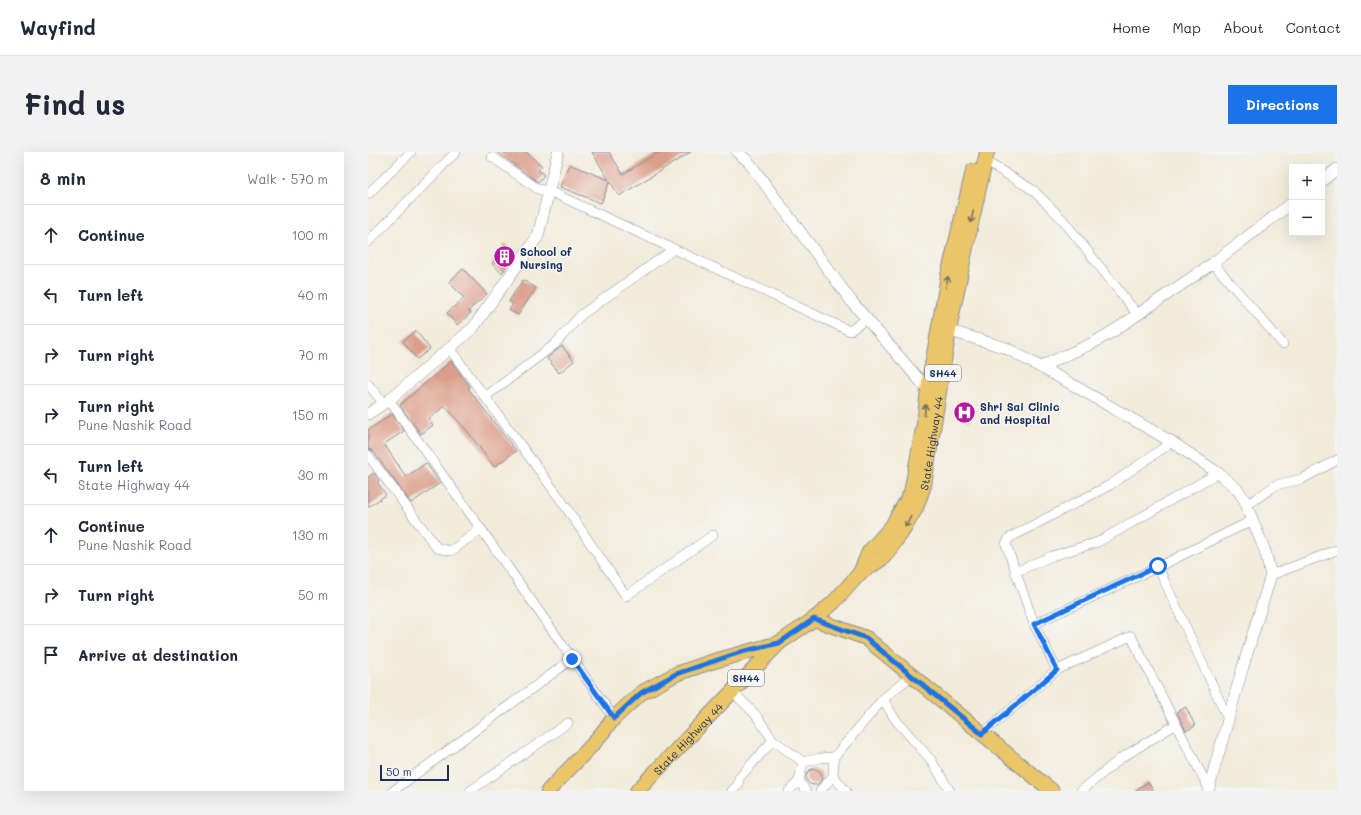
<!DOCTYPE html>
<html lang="en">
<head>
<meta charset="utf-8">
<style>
	body { margin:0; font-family:Mali,sans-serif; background:#f2f2f3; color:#1f2937 }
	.controls { position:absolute; right:12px; top:12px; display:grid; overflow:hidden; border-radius:0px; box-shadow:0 4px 16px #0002 }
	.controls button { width:36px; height:36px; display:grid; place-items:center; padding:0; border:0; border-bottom:1px solid #e0e1e3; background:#fff; color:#1f2937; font:20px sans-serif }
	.scale { position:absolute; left:12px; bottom:10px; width:69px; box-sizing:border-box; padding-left:4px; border:2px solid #1b2f5e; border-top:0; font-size:11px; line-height:14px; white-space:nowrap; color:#1b2f5e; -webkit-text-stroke:3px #f6f6f2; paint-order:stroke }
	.stop { position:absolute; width:12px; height:12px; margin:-9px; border:3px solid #1a73e8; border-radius:50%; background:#fff }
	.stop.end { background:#1a73e8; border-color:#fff; box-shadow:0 1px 4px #0008 }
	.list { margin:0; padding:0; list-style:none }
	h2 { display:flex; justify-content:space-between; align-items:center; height:52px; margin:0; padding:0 16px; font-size:17px }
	h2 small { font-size:13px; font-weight:400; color:#747a83 }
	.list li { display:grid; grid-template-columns:26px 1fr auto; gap:12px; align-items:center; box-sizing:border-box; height:60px; padding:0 16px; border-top:1px solid #e0e1e3 }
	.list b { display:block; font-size:15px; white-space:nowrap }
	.list p { margin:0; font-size:13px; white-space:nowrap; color:#747a83 }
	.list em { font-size:13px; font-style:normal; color:#747a83 }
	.icon { flex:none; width:22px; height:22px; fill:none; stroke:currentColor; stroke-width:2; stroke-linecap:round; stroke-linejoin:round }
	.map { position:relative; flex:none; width:969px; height:639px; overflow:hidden; border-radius:0px }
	header { display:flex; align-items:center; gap:24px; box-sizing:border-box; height:56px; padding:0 20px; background:#fff; border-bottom:1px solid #e0e1e3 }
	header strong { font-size:19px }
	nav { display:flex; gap:22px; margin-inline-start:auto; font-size:14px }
	.intro { display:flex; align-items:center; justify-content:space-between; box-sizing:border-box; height:96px; padding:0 24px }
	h1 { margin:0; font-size:28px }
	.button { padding:10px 18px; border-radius:0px; background:#1a73e8; color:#fff; font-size:14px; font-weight:700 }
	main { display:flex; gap:24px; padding:0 24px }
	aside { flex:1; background:#fff; border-radius:0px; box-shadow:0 4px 16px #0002 }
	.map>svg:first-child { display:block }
</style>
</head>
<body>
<header>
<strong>Wayfind</strong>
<nav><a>Home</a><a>Map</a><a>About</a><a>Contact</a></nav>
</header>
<div class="intro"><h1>Find us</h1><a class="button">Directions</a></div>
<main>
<aside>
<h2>8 min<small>Walk · 570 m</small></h2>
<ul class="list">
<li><svg class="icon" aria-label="ahead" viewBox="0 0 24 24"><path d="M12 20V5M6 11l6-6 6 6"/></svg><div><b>Continue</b></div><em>100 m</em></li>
<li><svg class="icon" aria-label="left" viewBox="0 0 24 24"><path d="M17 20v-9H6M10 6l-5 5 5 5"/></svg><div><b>Turn left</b></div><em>40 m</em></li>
<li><svg class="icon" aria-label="right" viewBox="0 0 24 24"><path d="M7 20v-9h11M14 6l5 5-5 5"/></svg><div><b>Turn right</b></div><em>70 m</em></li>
<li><svg class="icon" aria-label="right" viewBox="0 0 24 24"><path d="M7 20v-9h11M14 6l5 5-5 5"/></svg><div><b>Turn right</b><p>Pune Nashik Road</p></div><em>150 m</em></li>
<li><svg class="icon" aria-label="left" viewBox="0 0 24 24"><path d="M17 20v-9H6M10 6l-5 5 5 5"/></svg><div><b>Turn left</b><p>State Highway 44</p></div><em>30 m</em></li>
<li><svg class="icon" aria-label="ahead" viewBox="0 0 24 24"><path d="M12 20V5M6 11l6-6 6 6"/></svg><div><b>Continue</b><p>Pune Nashik Road</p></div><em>130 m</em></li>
<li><svg class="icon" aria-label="right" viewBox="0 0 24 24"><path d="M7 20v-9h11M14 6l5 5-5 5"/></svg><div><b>Turn right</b></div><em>50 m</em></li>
<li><svg class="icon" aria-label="arrive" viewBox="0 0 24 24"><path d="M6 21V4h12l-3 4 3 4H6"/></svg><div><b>Arrive at destination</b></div></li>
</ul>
</aside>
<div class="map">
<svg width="969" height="639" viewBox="0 0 969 639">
	<rect width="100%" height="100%" fill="#f6f6f2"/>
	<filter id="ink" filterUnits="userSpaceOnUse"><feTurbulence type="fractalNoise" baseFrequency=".025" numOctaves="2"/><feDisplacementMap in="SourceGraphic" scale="8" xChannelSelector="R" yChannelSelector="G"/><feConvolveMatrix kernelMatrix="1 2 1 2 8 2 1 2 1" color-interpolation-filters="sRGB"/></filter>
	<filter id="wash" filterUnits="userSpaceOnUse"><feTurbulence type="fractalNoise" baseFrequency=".012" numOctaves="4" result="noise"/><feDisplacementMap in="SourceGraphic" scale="16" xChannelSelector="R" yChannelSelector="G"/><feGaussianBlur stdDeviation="0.9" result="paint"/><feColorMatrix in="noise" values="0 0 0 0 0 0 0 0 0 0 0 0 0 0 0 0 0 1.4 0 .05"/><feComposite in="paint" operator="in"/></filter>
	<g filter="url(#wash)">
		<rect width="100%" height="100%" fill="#f2ebda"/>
		<g id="blocks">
			<g fill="#dc9e8a">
				<polygon points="129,0 158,0 174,14 170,18 176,23 170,30"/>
				<polygon points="224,0 241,0 255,22 291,0 323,0 251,44 242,29 233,51 192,35 201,12 241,28"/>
				<polygon points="137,92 147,101 134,121 124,112"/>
				<polygon points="95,117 119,142 100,159 103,161 89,173 79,161 96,146 81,130"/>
				<polygon points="155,128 168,136 150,163 141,158 145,152 141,149"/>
				<polygon points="48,179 62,197 49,207 35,189"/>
				<polygon points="194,194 206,209 191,221 179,206"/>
				<polygon points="83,209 102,235 100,236 148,299 126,315 100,280 77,254 60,267 65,273 53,282 32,253"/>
				<polygon points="594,253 606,262 601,269 589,260"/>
				<polygon points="24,262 36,279 16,292 38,325 58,311 72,331 43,351 5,299 0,297 0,278"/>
				<polygon points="6,321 11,329 9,330 18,343 0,355 0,325"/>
				<polygon points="818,555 827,574 818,579 809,560"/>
				<circle cx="446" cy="625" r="8"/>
				<polygon points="780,630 786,639 766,639"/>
			</g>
		</g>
	</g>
	<g filter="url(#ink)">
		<use href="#blocks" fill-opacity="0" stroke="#868d9c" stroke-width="1"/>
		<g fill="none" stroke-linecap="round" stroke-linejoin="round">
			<defs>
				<g id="minor">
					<polyline points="124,5 170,37 181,39 482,179 498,167"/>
					<polyline points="617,9 665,38 695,68 770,163"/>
					<polyline points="0,42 43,0"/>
					<polyline points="0,90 88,0"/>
					<polyline points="845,111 915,192"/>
					<polyline points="81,196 193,348 258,444 345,383"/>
					<polyline points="0,232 16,252"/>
					<polyline points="117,245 186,193 213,163 306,97"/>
					<polyline points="0,303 69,396 83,399 113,377 21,248"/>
					<polyline points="879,353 908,333 934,327 969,308"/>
					<polyline points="113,377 246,566"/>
					<polyline points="790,415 860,567"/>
					<polyline points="647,420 684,404 730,390 850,321"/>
					<polyline points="903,423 969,398"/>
					<polyline points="666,472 790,415 885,368"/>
					<polyline points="689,518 666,472 638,392 641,386 742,333 804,290"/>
					<polyline points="543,524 515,547 527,567 563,608 582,639"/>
					<polyline points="365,540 387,562 405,588 435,610 452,606 466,605"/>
					<polyline points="614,582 689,518 763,484 841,637"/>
					<polyline points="435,610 431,629 438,639"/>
					<polyline points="465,624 478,639"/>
					<polyline points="25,639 204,507"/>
					<polyline points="102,639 200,571"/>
					<polyline points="364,639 370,633 371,626 405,588"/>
					<polyline points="421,639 431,629"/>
					<polyline points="452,639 465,624 466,605 515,547"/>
					<polyline points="713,639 753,606 807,573"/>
				</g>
				<g id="tertiary">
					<polyline points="369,0 380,9 484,150 560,238 565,240"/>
					<polyline points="954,29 969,17"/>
					<polyline points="573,176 638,196 705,233 804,290 850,321 869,337 876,347 897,399 903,423 874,518 840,639"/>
					<polyline points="672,215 725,191 747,178 845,111 924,51"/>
					<polyline points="0,262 21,248 105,176 170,84 190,0"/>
				</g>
				<g id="primary">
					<polyline points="492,421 501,400 524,374 543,341 556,272 561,230 580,124 605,19"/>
					<polyline points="446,467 498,486 684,639"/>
					<polyline points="180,639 226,591 246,566 273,541 308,522 343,510 411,491"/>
					<path id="s1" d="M 269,639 L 411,491 L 446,467 L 465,451 L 492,421 L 515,406 L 534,380 L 548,356 L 556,333 L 581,178 L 598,95 L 619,0"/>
				</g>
			</defs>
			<use href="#minor" stroke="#868d9c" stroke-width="10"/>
			<use href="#tertiary" stroke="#868d9c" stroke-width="12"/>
			<use href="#primary" stroke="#868d9c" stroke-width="16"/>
			<use href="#minor" stroke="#fff" stroke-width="9"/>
			<use href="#tertiary" stroke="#fff" stroke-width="11"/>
			<use href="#primary" stroke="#ebc669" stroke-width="14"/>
		</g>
		<defs><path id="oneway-shaft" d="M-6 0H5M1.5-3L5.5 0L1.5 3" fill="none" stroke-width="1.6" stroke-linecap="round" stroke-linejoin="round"/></defs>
		<g stroke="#797363">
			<use href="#oneway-shaft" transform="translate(604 65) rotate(102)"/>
			<use href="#oneway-shaft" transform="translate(579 130) rotate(-79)"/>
			<use href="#oneway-shaft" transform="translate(557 258) rotate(-83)"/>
			<use href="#oneway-shaft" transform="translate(540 370) rotate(118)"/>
		</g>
	</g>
	<g fill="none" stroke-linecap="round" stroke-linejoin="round" filter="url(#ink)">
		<polyline stroke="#1a73e8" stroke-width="5" points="204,507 246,566 273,541 308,522 373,500 411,491 446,467 498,486 614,582 689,518 666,472 790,414"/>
	</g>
	<defs>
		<symbol id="building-disc" viewBox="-11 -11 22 22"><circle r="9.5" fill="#b5179e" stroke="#f6f6f2"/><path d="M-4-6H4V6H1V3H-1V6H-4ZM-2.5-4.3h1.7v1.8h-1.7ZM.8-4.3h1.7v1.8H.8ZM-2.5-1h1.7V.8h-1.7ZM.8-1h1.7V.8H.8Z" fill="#fff"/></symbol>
		<symbol id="hospital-disc" viewBox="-11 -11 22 22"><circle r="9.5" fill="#b5179e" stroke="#f6f6f2"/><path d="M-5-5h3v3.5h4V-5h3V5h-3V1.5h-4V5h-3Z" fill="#fff"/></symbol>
	</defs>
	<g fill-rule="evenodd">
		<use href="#building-disc" x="124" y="92" width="25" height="25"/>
		<use href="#hospital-disc" x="584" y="248" width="25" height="25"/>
	</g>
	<g text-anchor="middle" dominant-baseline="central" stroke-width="3" stroke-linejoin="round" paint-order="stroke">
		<g fill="#f6f6f2" stroke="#5d6b8a" stroke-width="1">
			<rect x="557" y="213" width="36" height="16" rx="3"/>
			<rect x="360" y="518" width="36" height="16" rx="3"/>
		</g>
		<g font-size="10" font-weight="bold" fill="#1b2f5e">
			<text x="575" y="221">SH44</text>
			<text x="378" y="526">SH44</text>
		</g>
		<g font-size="11" font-weight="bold" fill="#1b2f5e" stroke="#f6f6f2" text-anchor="start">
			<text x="152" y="99">School of<tspan x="152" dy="13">Nursing</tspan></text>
			<text x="612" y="254">Shri Sai Clinic<tspan x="612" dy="13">and Hospital</tspan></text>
		</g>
		<g font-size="11" fill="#1b2f5e" stroke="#f6f6f2">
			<text stroke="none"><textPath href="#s1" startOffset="467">State Highway 44</textPath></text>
			<text stroke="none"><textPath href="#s1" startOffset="73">State Highway 44</textPath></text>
		</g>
	</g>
</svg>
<div class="controls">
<button>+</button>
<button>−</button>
</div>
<div class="scale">50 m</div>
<div class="stop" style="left:790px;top:414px"></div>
<div class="stop end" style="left:204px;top:507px"></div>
</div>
</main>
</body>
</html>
